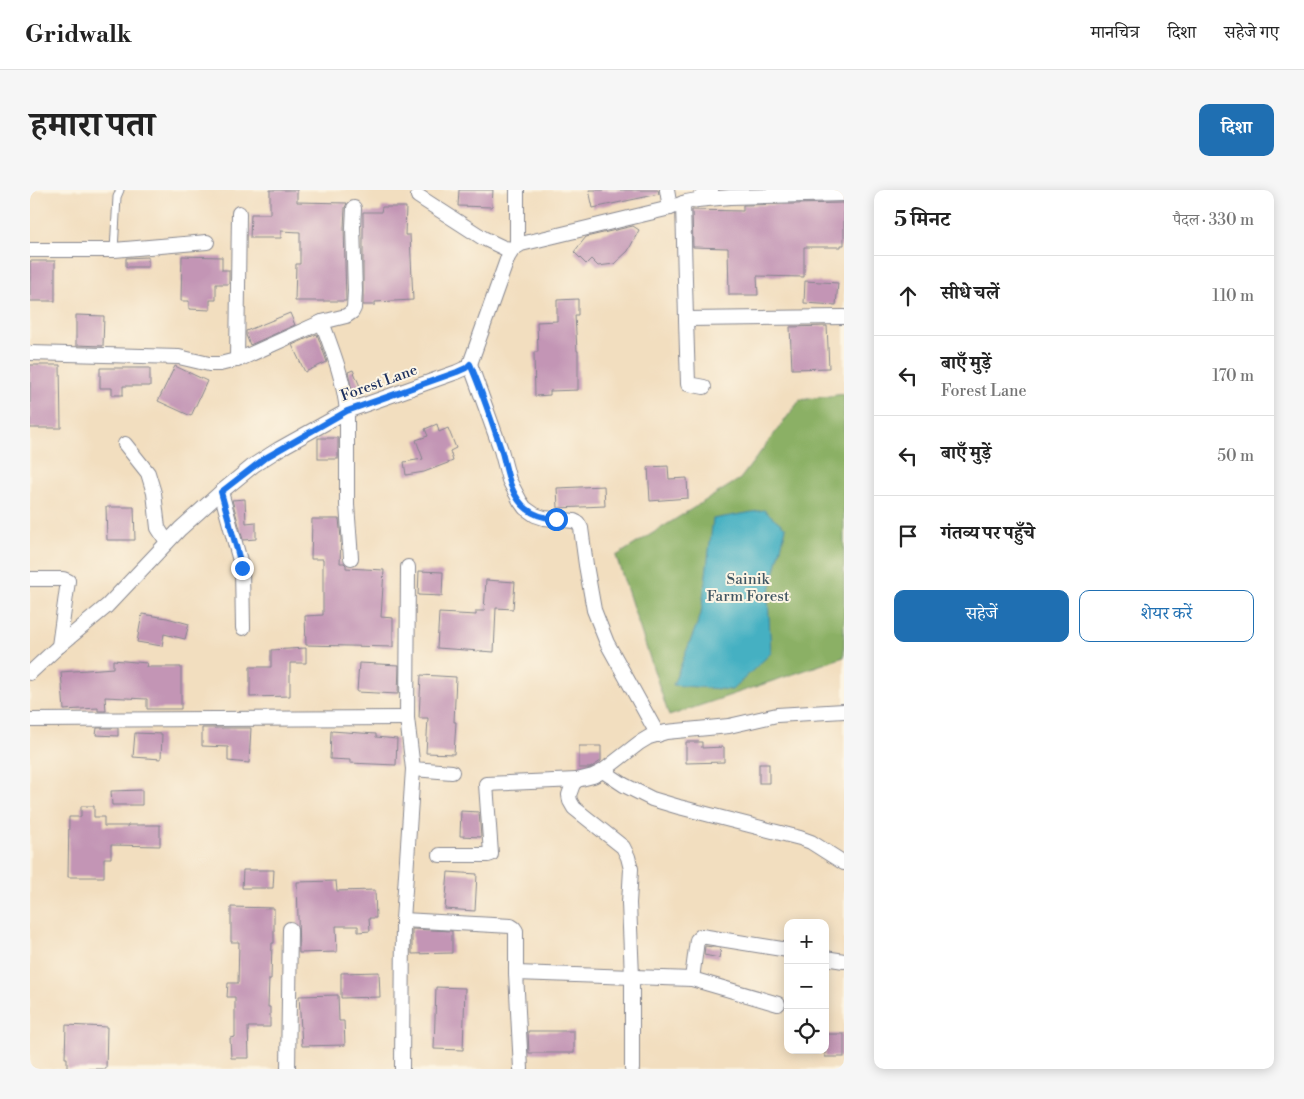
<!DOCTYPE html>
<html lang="hi">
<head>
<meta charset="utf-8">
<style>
	body { margin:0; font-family:"Libre Bodoni","Noto Serif Devanagari",serif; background:#f6f6f6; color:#222 }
	.controls { position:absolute; right:15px; bottom:15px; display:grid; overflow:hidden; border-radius:10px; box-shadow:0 2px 12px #0003 }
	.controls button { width:45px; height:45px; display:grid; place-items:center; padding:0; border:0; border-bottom:1px solid #e0e0e0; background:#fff; color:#222; font:25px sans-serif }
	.stop { position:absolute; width:15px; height:15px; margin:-11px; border:4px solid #1a73e8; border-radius:50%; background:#fff }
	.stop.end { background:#1a73e8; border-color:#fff; box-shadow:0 1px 5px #0008 }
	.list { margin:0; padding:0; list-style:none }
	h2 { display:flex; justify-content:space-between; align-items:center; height:65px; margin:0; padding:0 20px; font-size:21px }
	h2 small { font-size:16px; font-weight:400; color:#767676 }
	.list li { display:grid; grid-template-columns:32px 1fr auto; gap:15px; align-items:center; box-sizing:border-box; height:80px; padding:0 20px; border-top:1px solid #e0e0e0 }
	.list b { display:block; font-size:19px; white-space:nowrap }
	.list p { margin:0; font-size:16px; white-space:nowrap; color:#767676 }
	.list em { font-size:16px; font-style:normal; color:#767676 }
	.actions { display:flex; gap:10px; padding:15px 20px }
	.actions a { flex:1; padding:11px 0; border:1px solid #1f6fb2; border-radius:10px; text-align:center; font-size:18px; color:#1f6fb2 }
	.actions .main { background:#1f6fb2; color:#fff }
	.icon { flex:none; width:28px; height:28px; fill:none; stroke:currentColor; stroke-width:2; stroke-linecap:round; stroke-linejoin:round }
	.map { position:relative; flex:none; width:814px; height:879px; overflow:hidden; border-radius:10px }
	header { display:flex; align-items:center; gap:30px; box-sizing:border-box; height:70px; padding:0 25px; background:#fff; border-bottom:1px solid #e0e0e0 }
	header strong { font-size:24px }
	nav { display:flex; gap:28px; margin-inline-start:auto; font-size:18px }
	.intro { display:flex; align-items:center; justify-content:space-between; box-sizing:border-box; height:120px; padding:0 30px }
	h1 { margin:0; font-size:35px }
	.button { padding:12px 22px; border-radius:10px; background:#1f6fb2; color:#fff; font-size:18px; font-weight:700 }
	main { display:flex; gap:30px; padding:0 30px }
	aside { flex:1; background:#fff; border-radius:10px; box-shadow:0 2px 12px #0003 }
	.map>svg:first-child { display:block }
</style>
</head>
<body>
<header>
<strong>Gridwalk</strong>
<nav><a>मानचित्र</a><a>दिशा</a><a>सहेजे गए</a></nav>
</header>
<div class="intro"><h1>हमारा पता</h1><a class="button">दिशा</a></div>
<main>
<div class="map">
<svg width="814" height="879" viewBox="0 0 814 879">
	<rect width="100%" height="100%" fill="#fcf5e5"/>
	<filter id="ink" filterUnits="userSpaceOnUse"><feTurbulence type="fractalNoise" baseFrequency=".02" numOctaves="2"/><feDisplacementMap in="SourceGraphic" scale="10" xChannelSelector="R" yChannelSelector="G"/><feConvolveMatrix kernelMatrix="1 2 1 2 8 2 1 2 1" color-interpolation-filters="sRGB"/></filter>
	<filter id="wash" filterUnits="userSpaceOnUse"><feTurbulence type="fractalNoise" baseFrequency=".0096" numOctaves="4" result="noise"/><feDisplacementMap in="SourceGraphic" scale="20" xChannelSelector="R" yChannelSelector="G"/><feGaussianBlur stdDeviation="1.12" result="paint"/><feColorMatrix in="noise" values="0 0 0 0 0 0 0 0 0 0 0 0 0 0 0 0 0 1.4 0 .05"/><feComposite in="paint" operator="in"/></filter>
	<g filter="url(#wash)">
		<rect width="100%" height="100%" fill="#f2debf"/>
		<polygon fill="#8bb065" stroke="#537062" points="814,204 814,467 639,526 586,366 710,289 770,210"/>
		<polygon fill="#44b0c2" stroke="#307090" points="734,320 756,338 738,408 741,463 702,500 643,495 671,424 683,329"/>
		<g id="blocks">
			<g fill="#c395b5">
				<polygon points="240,0 267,0 267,12 317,13 315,18 314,37 316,111 265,111 266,74 270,74 270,42 251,41 251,48 220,48 221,24 240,24"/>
				<polygon points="429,0 463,0 462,17 428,16"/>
				<polygon points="559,0 628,0 629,4 563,18"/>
				<polygon points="814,13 814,55 811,55 811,57 774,57 774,87 727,86 728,105 699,105 698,58 663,57 662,20 713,21 713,15"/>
				<polygon points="352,17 376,17 375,45 380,45 383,110 345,112 345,115 333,115 333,22 351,22"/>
				<polygon points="603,36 609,40 598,61 584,74 568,76 561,69 556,74 544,62 556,47"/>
				<polygon points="152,66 192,67 192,80 199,80 199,94 186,94 186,110 180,110 180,120 159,119 159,111 151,111"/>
				<polygon points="118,67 118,77 96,77 96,68"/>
				<rect x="0" y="71" width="25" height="40"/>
				<polygon points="775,91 808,93 806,115 774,113"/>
				<polygon points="548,109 548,125 545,125 547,161 548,161 548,200 520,201 520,205 505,206 504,162 508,162 507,132 527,131 527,110"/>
				<polygon points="260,123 265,135 220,155 216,145 216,141"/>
				<polygon points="46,125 74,126 73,156 46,155"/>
				<polygon points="797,136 799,178 762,179 760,137"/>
				<polygon points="287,144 297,172 275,182 262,155"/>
				<polygon points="0,175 30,175 31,238 0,238"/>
				<polygon points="145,176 177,191 161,226 128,211"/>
				<polygon points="70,178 120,178 120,196 93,196 93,205 82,205 82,198 70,198"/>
				<polygon points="323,180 332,201 323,205 318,182"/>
				<polygon points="407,234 409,242 418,238 426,258 420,261 423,271 394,282 376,285 374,272 393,269 386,250 398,246 395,239"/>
				<rect x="288" y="248" width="20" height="21"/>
				<polygon points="638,276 639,289 657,288 658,308 620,311 618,277"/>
				<polygon points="574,296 575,316 528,318 527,298"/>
				<polygon points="215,309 216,333 226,332 226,349 213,350 202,310"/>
				<polygon points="76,317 104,317 105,350 77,350"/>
				<polygon points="282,329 309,329 311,348 310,373 314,373 316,375 316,378 354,380 351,427 363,428 363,457 276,455 275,426 293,425 293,369 281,369"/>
				<polygon points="389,381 413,382 412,406 388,405"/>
				<polygon points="456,390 485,392 483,419 466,418 464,462 407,458 409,423 446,425 446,421 454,421"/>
				<polygon points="112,424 137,428 159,434 155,449 134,444 132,456 107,452"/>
				<polygon points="276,458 276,473 260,473 260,506 220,507 220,477 241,477 241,460"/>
				<polygon points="83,470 117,473 116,477 151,477 151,519 117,519 117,509 75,507 76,521 68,521 68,518 34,520 31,482 83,478"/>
				<polygon points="329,473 369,475 368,504 327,502"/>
				<polygon points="391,485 426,487 424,532 426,532 424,564 396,563 398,528 389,528"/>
				<polygon points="67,538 88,538 88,546 66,545"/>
				<polygon points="172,538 221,538 219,573 198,571 198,557 172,556"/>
				<polygon points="301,541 346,544 346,547 367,549 366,575 320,573 320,570 300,569"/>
				<polygon points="105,543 132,544 131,569 103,567"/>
				<polygon points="656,552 672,552 672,558 694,557 694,572 656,573"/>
				<polygon points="549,556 571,556 571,571 560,578 549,578"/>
				<rect x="729" y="574" width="10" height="19"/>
				<polygon points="112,600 112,615 82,615 81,601"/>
				<polygon points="51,616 64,616 64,627 74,627 74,636 98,636 98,635 130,635 130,656 81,655 81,668 74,668 74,687 38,687 39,627 51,627"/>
				<polygon points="431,621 449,622 451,647 430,646"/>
				<polygon points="213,680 244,680 243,698 212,698"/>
				<polygon points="418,682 447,684 445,721 415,719"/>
				<polygon points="306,691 307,701 345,700 346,728 339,728 340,741 328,742 328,736 306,736 307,762 269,763 267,692"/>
				<polygon points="201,717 244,718 244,753 242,753 241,789 239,789 238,817 240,817 240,837 218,837 219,868 201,868 200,848 205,847 205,807 197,807 198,793 208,793 209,752 201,752"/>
				<polygon points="382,739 422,741 422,763 382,764"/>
				<polygon points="675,756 691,758 689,768 674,765"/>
				<polygon points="349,782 350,807 311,808 311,783"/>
				<polygon points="406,797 435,798 433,860 404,859"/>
				<polygon points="308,805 309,831 314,831 315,855 272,856 269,806"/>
				<polygon points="36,835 77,837 76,879 37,879 37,868 35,868"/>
				<polygon points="498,841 544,841 544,863 499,863"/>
				<rect x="795" y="844" width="19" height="23"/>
			</g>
		</g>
	</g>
	<g filter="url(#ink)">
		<use href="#blocks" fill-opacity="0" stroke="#86868e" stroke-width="1"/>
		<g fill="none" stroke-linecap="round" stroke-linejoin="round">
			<defs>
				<polyline id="service" points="84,60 87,7 90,0"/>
				<g id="minor">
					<polyline points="637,0 640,18"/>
					<polyline points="388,6 453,48 474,58 483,59"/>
					<polyline points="667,10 700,7 814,4"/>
					<polyline points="653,13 656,129 814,127"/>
					<polyline points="487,56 487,0"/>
					<polyline points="0,60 84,60 177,52"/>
					<polyline points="656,129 658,194 674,197"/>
					<path d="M 292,132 C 303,162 314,190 317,221 L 317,315 L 321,368"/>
					<polyline points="0,163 149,167 179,174 190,174 210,169 292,132 316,126 322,122 324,118 325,101 323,37 324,18"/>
					<polyline points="207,170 209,23"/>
					<polyline points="440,174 471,260 479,290 490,311 495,318 505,325 514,328 544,331 548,333 551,338 556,375 564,420 577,453 628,545"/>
					<polyline points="95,254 118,283 124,303 128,338 137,352"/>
					<polyline points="191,302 212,378 213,438"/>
					<polyline points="378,377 377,528 383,579 422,582"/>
					<polyline points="0,389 33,389 38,391 29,456"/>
					<polyline points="0,483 29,456 77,416 150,339 191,302 224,275 249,259 317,221 427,182 436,178 440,174 478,67 483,59 491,54 640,18 656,12 667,10 681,0"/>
					<polyline points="0,530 377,528"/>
					<polyline points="573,581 594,595 622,609 649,617 770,648 781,652 814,673"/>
					<polyline points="410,665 458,665 461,664 456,594 547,590"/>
					<polyline points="373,730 481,736 484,738 486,741 486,783 491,879"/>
					<polyline points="795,768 814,771"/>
					<polyline points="486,783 662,789 748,814"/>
					<polyline points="662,789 667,750 671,746 758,760"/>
					<polyline points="258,879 260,739"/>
					<polyline points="372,879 373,730 383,579"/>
					<polyline points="602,879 602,787 599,713 601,679 598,667 593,657 588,653 544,618 540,611 539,605 543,594 547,590 563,586 573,581 609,553 619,547 636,542 699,536 747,525 814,521"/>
				</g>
			</defs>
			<use href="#service" stroke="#86868e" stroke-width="9"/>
			<use href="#minor" stroke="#86868e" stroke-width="16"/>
			<use href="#service" stroke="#fff" stroke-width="7"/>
			<use href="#minor" stroke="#fff" stroke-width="14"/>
		</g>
	</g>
	<g fill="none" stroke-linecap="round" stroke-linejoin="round" filter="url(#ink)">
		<path stroke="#1a73e8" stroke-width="6" d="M 212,378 L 191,302 L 235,268 L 317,221 L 427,182 L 436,178 L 440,174 C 452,201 462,232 471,259 C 477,279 479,305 497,319 C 505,326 515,328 526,329"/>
	</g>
	<g text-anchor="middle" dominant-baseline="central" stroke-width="4" stroke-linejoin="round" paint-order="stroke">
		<g font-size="15" fill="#1b2f5e" stroke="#fcf5e5">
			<text transform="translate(349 193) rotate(-20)">Forest Lane</text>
		</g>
		<g font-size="15" fill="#405663" stroke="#fcf5e5">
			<text x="718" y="389">Sainik<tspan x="718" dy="17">Farm Forest</tspan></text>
		</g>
	</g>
</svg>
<div class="controls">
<button>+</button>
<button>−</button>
<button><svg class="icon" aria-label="locate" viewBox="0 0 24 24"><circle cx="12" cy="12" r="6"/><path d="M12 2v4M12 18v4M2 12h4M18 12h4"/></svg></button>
</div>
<div class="stop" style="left:526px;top:329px"></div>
<div class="stop end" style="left:212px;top:378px"></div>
</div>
<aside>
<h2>5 मिनट<small>पैदल · 330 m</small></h2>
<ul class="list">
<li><svg class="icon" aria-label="ahead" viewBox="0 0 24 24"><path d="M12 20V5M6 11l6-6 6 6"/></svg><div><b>सीधे चलें</b></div><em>110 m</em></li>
<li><svg class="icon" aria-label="left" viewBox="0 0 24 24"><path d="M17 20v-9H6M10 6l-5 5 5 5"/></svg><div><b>बाएँ मुड़ें</b><p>Forest Lane</p></div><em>170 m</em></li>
<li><svg class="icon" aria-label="left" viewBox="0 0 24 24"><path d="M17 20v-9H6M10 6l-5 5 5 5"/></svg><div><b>बाएँ मुड़ें</b></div><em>50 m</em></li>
<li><svg class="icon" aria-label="arrive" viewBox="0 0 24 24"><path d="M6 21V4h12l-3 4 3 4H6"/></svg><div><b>गंतव्य पर पहुँचे</b></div></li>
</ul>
<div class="actions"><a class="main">सहेजें</a><a>शेयर करें</a></div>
</aside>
</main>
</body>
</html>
